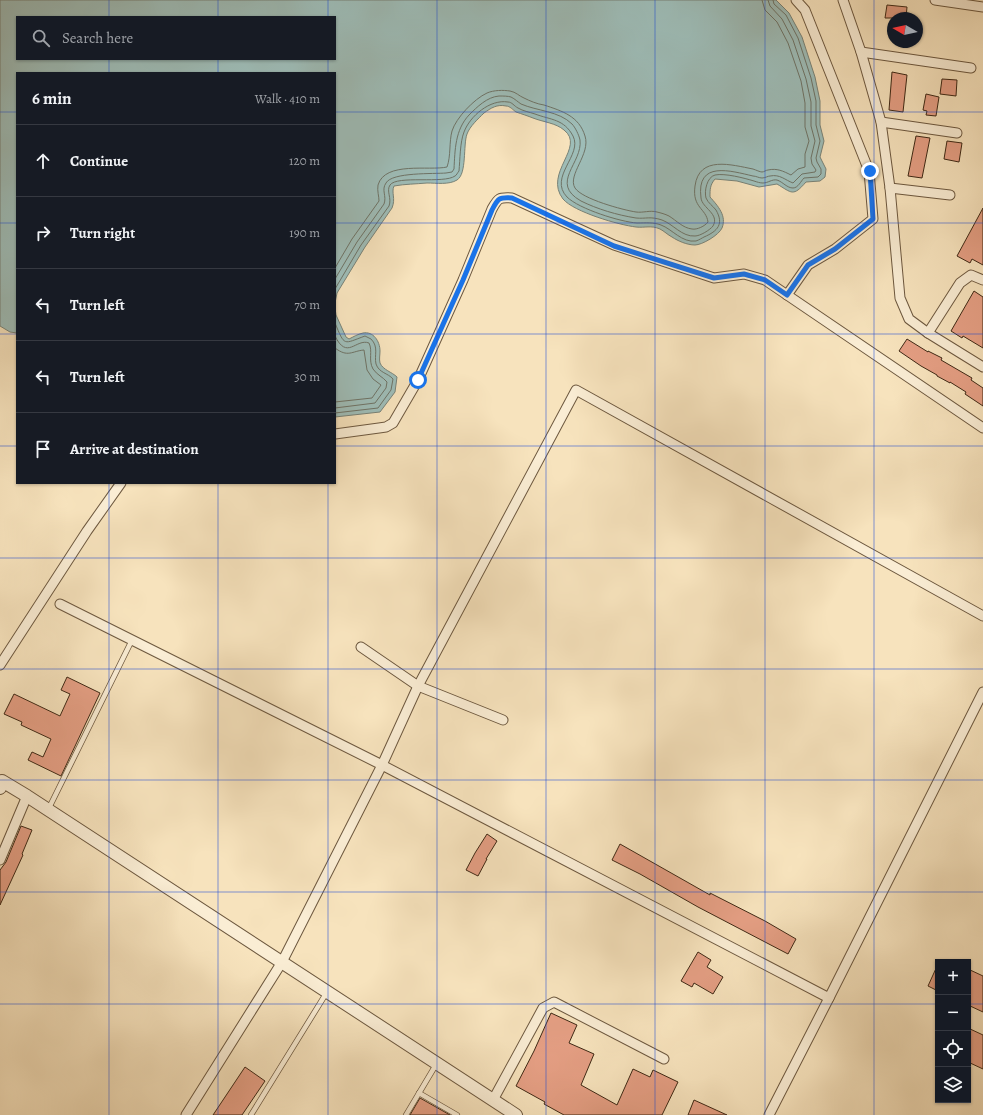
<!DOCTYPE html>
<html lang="en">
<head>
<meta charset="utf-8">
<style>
	body { margin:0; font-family:Alegreya,serif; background:#20242c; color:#f1f3f6 }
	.controls { position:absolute; right:12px; bottom:12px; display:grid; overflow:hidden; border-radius:0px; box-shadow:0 1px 3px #0004 }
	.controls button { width:36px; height:36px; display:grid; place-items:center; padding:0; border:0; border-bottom:1px solid #363941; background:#171b24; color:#f1f3f6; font:20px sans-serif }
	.compass { position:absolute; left:887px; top:12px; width:36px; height:36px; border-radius:50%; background:#171b24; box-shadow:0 1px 3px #0004; rotate:279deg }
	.stop { position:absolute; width:12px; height:12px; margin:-9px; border:3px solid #1a73e8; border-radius:50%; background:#fff }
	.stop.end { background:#1a73e8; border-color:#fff; box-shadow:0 1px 4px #0008 }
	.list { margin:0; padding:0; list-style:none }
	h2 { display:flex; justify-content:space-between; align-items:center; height:52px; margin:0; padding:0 16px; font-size:17px }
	h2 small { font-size:13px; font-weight:400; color:#9ea1a6 }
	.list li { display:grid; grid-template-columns:26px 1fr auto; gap:12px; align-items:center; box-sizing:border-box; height:72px; padding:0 16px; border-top:1px solid #363941 }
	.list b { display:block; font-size:15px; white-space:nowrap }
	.list em { font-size:13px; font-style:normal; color:#9ea1a6 }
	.icon { flex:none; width:22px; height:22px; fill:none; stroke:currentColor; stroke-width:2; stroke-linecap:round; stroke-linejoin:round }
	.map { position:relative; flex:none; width:983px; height:1115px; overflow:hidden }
	.search { position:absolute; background:#171b24; box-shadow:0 1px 3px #0004; left:16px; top:16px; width:320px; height:44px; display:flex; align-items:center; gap:10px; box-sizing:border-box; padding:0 14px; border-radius:0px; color:#9ea1a6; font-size:15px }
	.panel { position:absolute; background:#171b24; box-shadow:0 1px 3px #0004; left:16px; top:72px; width:320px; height:412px; border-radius:0px }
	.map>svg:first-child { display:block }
</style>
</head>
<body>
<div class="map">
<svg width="983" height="1115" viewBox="0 0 983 1115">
	<rect width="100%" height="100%" fill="#f7e3bd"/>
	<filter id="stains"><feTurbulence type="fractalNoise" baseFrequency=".005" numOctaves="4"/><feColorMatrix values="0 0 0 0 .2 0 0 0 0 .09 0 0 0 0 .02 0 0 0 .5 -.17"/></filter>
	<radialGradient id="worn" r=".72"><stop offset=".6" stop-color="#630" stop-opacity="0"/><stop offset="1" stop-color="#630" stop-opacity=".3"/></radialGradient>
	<g fill="#9ebdb8" stroke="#788277" fill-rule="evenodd">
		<path d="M 0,0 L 776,0 L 789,13 L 802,37 L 815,77 L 820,101 L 820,125 L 824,141 L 820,157 L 826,169 L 825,177 L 820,181 L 806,182 C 793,197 792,193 777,184 L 759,187 L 737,181 L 715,179 C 710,185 710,189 710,197 C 718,206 727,216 722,228 C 719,235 702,245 695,245 C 687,245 678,241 672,237 C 668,235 664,231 660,229 C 651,225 645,228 636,227 C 619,225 574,212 563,199 C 543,173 586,147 564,130 C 556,123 543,122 533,118 C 528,116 522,114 516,112 C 513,110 510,106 506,106 C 497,104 491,108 484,113 C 478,119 470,126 467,134 C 463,145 467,174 457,180 C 449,185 436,183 427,183 C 416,184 405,184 394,186 C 391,193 396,198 392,208 L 365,247 L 337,293 L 335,303 L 335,73 L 17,73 L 17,333 L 10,332 L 0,326 ZM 17,17 L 335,17 L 335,59 L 17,59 Z"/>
		<path d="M 335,308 L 336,315 L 346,337 L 349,339 C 353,337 358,334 363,333 C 373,331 380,341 380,351 C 380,355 379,359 380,363 C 383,370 392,372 397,377 L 395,392 L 380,412 L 335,417 Z"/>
	</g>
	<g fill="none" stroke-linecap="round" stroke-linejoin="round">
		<g stroke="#6e7366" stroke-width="1">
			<path d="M 335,268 L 352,239 L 379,201 C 379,196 377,191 378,185 C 385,161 429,171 447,167 C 451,156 449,142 452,131 C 456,118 474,99 487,93 C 494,90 503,90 510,91 C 516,92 519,96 524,98 C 530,101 537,104 544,105 C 562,111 579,116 585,136 C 591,154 567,175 575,188 C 582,199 623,210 636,212 C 643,213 650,210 657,212 C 661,213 665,214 669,216 C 677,221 683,228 692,229 C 697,230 705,226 708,222 C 706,208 692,208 695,186 C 699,155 732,165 753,169 C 756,170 760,172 762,172 C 764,172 766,170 768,170 C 777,168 783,171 791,175 L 798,169 L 805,167 L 805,154 L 809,141 L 805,127 L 805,103 L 801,81 L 788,43 L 777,22 L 765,10 L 762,0"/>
			<path d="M 335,279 L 357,242 L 384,204 C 387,196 381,190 386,183 C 392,172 434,174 446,173 L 452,172 L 454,169 C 455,150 455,130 469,115 C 477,107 487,97 499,96 C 503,96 508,96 511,97 C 515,99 518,102 521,104 C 537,111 559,111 572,124 C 575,127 579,135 580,140 C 583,163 549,183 581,201 C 597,209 617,215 636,218 C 646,219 650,216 662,220 C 673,224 682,237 695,236 C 700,236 710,230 713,226 C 720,214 702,208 701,198 C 696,160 731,171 753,176 C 756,176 759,178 762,178 C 765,178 768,176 770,176 C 780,174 785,180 793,183 L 802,174 L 815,172 L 816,170 L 812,164 L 811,158 L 815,141 L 811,126 L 811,102 L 806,79 L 793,40 L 782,19 L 770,6 L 768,0"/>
			<path d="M 335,289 L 361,245 L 389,206 C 392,198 386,191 390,185 C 397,175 444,184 455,176 C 456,176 458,172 459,171 C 460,160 460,142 464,132 C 470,116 490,99 508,102 C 512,102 514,106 518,108 C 523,111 529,112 535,114 C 551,120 564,119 573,136 C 583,155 548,177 567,197 C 579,209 621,222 637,223 C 646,223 653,222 661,225 C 672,229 682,243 696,241 C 699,240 702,238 704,237 C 718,231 724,224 716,210 C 713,206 708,203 706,198 C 704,191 707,177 715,175 C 725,173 744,178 754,181 C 757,182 760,183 763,183 C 768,183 772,179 777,180 C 783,182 787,188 793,188 C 798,188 801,181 804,178 L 818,177 L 821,174 L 821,169 L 817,162 L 816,158 L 820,141 L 816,125 L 816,101 L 811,78 L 798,38 L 786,15 L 774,4 L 773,0"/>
			<path d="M 335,323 C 345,347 343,344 365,336 L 371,339 C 379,347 374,355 376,364 C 379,373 388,373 393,379 L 391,390 L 378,408 L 335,413"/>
			<path d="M 335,336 C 347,361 356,338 369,343 C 373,351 368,360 373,369 C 377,375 383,377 387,382 L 386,388 L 375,403 L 335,408"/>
			<path d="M 335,348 C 348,358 352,351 364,350 L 367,370 L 373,379 L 381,385 L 372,398 L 335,402"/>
		</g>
	</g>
	<g fill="#e59f84" stroke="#3f2915">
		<polygon points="887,5 907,7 906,18 885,18"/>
		<polygon points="892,72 907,75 903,112 889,110"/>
		<polygon points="942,79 957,80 956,96 940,94"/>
		<polygon points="926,94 939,97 936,116 926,115 927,111 923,110"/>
		<polygon points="916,136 930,138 922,178 908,176"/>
		<polygon points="947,141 962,143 959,162 944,159"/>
		<polygon points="983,208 983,265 972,259 970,263 957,256"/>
		<polygon points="974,291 983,297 983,348 963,336 962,338 951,331"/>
		<polygon points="907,339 928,352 928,351 942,358 941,360 972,378 971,380 983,388 983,406 965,394 966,392 950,382 950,383 937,376 937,375 921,366 899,351"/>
		<polygon points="67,677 100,693 61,776 28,760 32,752 43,757 51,739 21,725 22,722 4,714 14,694 60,716 70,694 61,690"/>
		<polygon points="21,826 32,830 22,854 23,855 0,905 0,870 6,862"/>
		<polygon points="487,834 497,841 486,859 487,859 478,876 466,870 475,853"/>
		<polygon points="620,844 710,895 710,893 765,921 796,939 788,954 698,907 640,874 612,860"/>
		<polygon points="698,952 711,960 707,967 723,977 713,994 694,983 692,987 681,981"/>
		<polygon points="938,964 938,991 928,986"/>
		<polygon points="968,969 983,976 983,1012 968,1005"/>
		<polygon points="551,1013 577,1025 569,1043 594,1054 581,1085 617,1105 633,1069 650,1077 653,1070 678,1082 662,1115 564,1115 544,1104 545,1102 516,1086 534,1051"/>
		<polygon points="968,1028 983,1035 983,1069 968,1062"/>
		<polygon points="245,1067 265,1081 242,1115 213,1115"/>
		<polygon points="420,1098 450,1115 410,1115"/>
		<polygon points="694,1100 727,1115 688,1115"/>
	</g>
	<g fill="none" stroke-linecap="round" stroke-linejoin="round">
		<defs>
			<g id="service">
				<polyline points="48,810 132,640"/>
				<polyline points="419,1093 457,1115"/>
				<polyline points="251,1115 327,992"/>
				<polyline points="406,1115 437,1063"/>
			</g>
			<g id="minor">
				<polyline points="843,0 861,52 881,122 890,188 900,298 909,319 928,333 983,367"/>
				<polyline points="935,0 983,7"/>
				<polyline points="861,52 971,68"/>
				<polyline points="881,122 957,133"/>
				<polyline points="890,188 950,195"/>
				<polyline points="787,295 808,265 835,249 873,219 869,171 805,10 796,0"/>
				<polyline points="928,333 960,283 971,275 983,280"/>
				<path d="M 335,434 L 379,428 L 386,427 L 393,423 L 418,380 L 463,280 L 492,209 C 498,198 499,197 512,198 L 614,245 L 714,278 L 744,274 L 765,280 L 983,428"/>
				<polyline points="60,604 382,765 829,998"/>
				<polyline points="361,647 418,686 503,720"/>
				<polyline points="0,665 87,531 121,483"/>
				<polyline points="0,860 27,796"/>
				<polyline points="493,1100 543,1008 554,1002 664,1059"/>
				<polyline points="186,1115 282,962 382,765 418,686 576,390 983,616"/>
				<polyline points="769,1115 829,998 983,692"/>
			</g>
			<polyline id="tertiary" points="0,788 2,781 27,796 516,1115"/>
		</defs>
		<use href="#service" stroke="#6d583f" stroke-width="6"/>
		<use href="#minor" stroke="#6d583f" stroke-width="11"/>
		<use href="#tertiary" stroke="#6d583f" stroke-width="14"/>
		<use href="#service" stroke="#faedd4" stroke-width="4.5"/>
		<use href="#minor" stroke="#faedd4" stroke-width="9"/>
		<use href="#tertiary" stroke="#faedd4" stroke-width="12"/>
	</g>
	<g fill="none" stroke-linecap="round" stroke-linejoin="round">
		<path stroke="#1a73e8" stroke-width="5" d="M 418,380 L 463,280 L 492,210 C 498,198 499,197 512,198 L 614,246 L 714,278 L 744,274 L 765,280 L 787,295 L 808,265 L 835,249 L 873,219 L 870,171"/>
	</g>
	<path fill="none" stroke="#1d4ed8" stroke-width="1" stroke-opacity="0.55" d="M 109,0 L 109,17M 218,0 L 218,17M 328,0 L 328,17M 437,0 L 437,1115M 546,0 L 546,1115M 655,0 L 655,1115M 765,0 L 765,1115M 874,0 L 874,1115M 109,59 L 109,73M 218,59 L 218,73M 328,59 L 328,73M 0,112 L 17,112M 335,112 L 983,112M 0,223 L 17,223M 335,223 L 983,223M 0,334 L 17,334M 335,334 L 983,334M 0,446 L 17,446M 335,446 L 983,446M 109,483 L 109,1115M 218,483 L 218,1115M 328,483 L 328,1115M 0,558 L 983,558M 0,669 L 983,669M 0,780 L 983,780M 0,892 L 983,892M 0,1004 L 938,1004M 968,1004 L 983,1004"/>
	<rect width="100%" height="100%" filter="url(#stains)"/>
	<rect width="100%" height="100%" fill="url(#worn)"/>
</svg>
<div class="controls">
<button>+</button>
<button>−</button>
<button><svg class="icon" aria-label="locate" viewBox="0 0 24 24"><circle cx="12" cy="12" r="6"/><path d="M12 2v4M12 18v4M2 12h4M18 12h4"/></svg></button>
<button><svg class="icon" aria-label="layers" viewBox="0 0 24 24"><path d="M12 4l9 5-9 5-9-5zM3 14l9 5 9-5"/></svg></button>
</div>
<svg class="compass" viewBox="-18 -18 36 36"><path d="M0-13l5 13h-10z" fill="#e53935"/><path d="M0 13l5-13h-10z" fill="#9ea1a6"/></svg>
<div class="stop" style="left:418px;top:380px"></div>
<div class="stop end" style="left:870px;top:171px"></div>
<div class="search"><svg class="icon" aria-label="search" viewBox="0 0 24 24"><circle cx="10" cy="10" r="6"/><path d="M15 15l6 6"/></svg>Search here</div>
<section class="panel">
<h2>6 min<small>Walk · 410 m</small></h2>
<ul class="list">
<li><svg class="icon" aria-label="ahead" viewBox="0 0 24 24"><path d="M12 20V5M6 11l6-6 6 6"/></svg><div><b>Continue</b></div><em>120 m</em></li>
<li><svg class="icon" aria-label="right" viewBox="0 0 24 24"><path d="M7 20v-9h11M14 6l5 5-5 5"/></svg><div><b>Turn right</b></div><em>190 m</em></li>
<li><svg class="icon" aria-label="left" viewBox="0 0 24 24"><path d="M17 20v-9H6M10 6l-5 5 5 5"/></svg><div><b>Turn left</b></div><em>70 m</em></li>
<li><svg class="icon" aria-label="left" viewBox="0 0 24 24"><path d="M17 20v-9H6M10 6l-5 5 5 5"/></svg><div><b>Turn left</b></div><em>30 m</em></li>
<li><svg class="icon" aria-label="arrive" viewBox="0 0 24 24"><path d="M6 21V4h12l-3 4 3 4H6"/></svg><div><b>Arrive at destination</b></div></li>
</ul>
</section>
</div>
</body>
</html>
